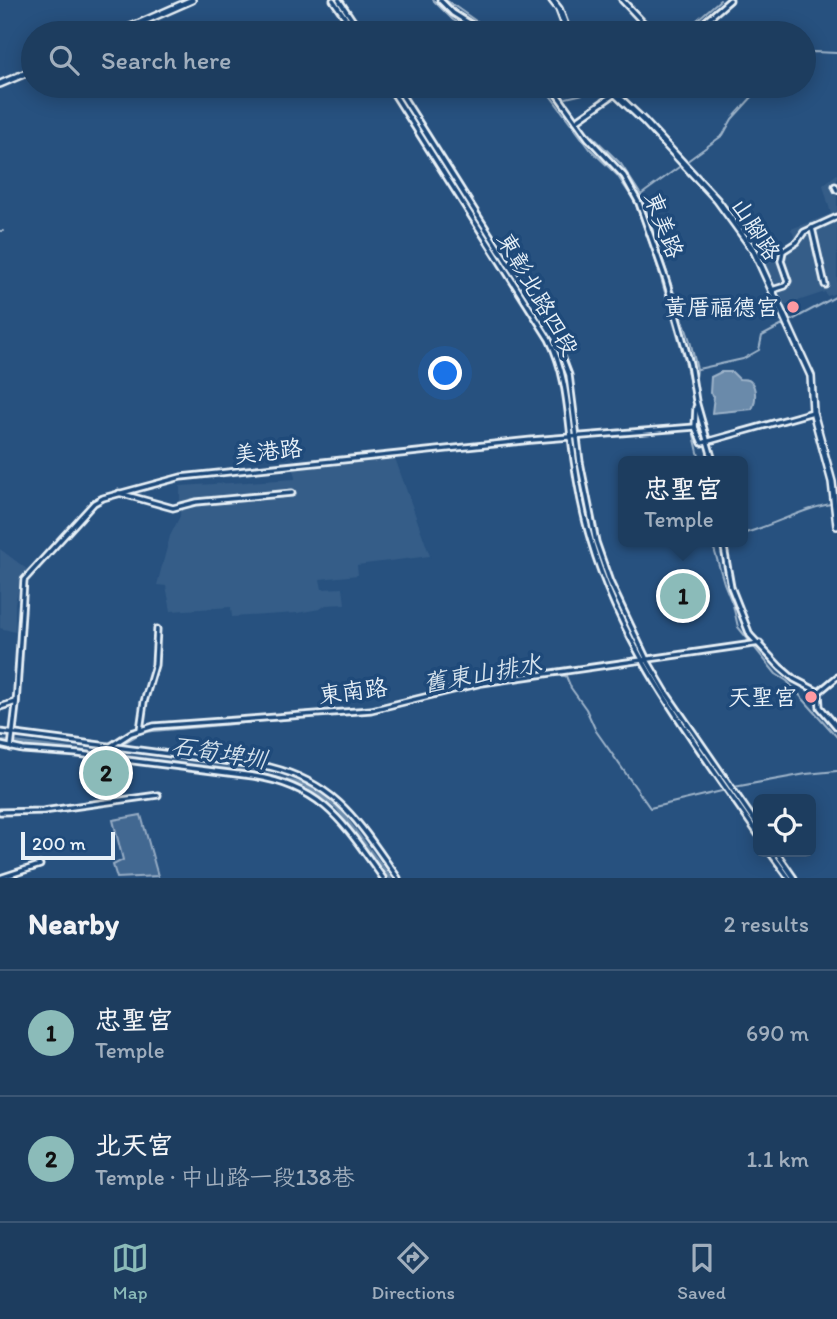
<!DOCTYPE html>
<html lang="en">
<head>
<meta charset="utf-8">
<style>
	body { margin:0; font-family:Itim,"LXGW WenKai TC",sans-serif; background:#2a4868; color:#f1f3f6 }
	.controls { position:absolute; right:21px; bottom:21px; display:grid; overflow:hidden; border-radius:10px; box-shadow:0 4px 18px #0003 }
	.controls button { width:63px; height:63px; display:grid; place-items:center; padding:0; border:0; border-bottom:2px solid #3b5674; background:#1d3d5f; color:#f1f3f6; font:35px sans-serif }
	.scale { position:absolute; left:21px; bottom:18px; width:94px; box-sizing:border-box; padding-left:7px; border:4px solid #e8f1f8; border-top:0; font-size:19px; line-height:24px; white-space:nowrap; color:#e8f1f8; -webkit-text-stroke:5px #1f4a7a; paint-order:stroke }
	.you { position:absolute; left:446px; top:374px; width:24px; height:24px; margin:-18px; border:5px solid #fff; border-radius:50%; background:#1a73e8; box-shadow:0 0 0 10px #1a73e833 }
	.badge { display:grid; place-items:center; width:46px; height:46px; border-radius:50%; background:#8bbbb9; color:#111; font-size:23px; font-weight:700 }
	.pin { position:absolute; translate:-50% -50%; border:4px solid #fff; box-shadow:0 2px 7px #0006 }
	.popup { position:absolute; left:618px; top:456px; width:130px; height:91px; box-sizing:border-box; display:grid; place-content:center; border-radius:10px; background:#1d3d5f; filter:drop-shadow(0 2px 5px #0005); font-size:23px; white-space:nowrap; color:#a0aebd }
	.popup b { font-size:26px; color:#f1f3f6 }
	.popup::after { content:''; position:absolute; left:50%; top:100%; margin-left:-14px; border:14px solid transparent; border-top-color:#1d3d5f }
	.list { margin:0; padding:0; list-style:none }
	h2 { display:flex; justify-content:space-between; align-items:center; height:91px; margin:0; padding:0 28px; font-size:30px }
	h2 small { font-size:23px; font-weight:400; color:#a0aebd }
	.list li { display:grid; grid-template-columns:46px 1fr auto; gap:21px; align-items:center; box-sizing:border-box; height:126px; padding:0 28px; border-top:2px solid #3b5674 }
	.list b { display:block; font-size:26px; white-space:nowrap }
	.list p { margin:0; font-size:23px; white-space:nowrap; color:#a0aebd }
	.list em { font-size:23px; font-style:normal; color:#a0aebd }
	.icon { flex:none; width:38px; height:38px; fill:none; stroke:currentColor; stroke-width:2; stroke-linecap:round; stroke-linejoin:round }
	.map { position:relative; flex:none; width:837px; height:878px; overflow:hidden }
	.search { position:absolute; background:#1d3d5f; box-shadow:0 4px 18px #0003; left:21px; right:21px; top:21px; height:77px; display:flex; align-items:center; gap:18px; box-sizing:border-box; padding:0 24px; border-radius:38px; color:#a0aebd; font-size:26px }
	.sheet { height:343px; background:#1d3d5f }
	nav { display:flex; justify-content:space-around; align-items:center; box-sizing:border-box; height:98px; border-top:2px solid #3b5674; background:#1d3d5f; font-size:19px; color:#a0aebd }
	nav a { display:grid; justify-items:center; gap:4px }
	nav .on { color:#8bbbb9 }
	.map>svg:first-child { display:block }
</style>
</head>
<body>
<div class="map">
<svg width="837" height="878" viewBox="0 0 837 878">
	<rect width="100%" height="100%" fill="#27517f"/>
	<filter id="ink" filterUnits="userSpaceOnUse"><feTurbulence type="fractalNoise" baseFrequency=".0143" numOctaves="2"/><feDisplacementMap in="SourceGraphic" scale="14" xChannelSelector="R" yChannelSelector="G"/><feConvolveMatrix kernelMatrix="1 2 1 2 8 2 1 2 1" color-interpolation-filters="sRGB"/></filter>
	<g filter="url(#ink)">
		<g fill="#355d88">
			<polygon points="837,174 837,293 827,296 825,292 783,306 760,255 774,251 795,238 791,229 831,214 823,185"/>
			<polygon points="395,458 430,556 357,565 358,575 320,579 322,589 343,588 345,604 326,605 320,609 297,613 232,617 231,607 171,611 166,586 157,585 170,536 180,516 180,486 295,479 294,469"/>
			<polygon points="0,549 28,570 21,579 15,603 15,632 0,628"/>
		</g>
		<polygon fill="#436891" stroke="#96acc4" stroke-width="2" points="141,815 158,876 117,878 113,865 123,860 113,820"/>
		<path fill="#6b8aaa" stroke="#9db3c9" stroke-width="2" d="M 721,372 L 732,372 L 739,379 C 741,379 748,379 750,381 C 757,387 756,402 752,409 L 712,413 L 714,396 L 710,393 L 711,377 Z"/>
		<g fill="none" stroke-linecap="round" stroke-linejoin="round">
			<g stroke="#9db3c9" stroke-width="2">
				<polyline points="433,0 453,20 475,33"/>
				<polyline points="446,0 493,33"/>
				<polyline points="682,33 720,0"/>
				<polyline points="804,55 814,52 837,53"/>
				<polyline points="543,86 590,149 617,175 635,202 655,258 686,364 694,406 694,435 700,461"/>
				<polyline points="556,86 583,127 621,164 641,195 690,341 697,369 695,386"/>
				<polyline points="566,98 605,89"/>
				<polyline points="642,194 723,135 732,119 762,86"/>
				<polyline points="0,231 3,231"/>
				<polyline points="698,369 743,359 759,350 762,336 837,296"/>
				<polyline points="697,415 711,461"/>
				<path d="M 742,534 C 775,525 804,507 837,503"/>
				<polyline points="712,542 724,583 733,605 738,627 776,674 787,681 837,737"/>
				<polyline points="821,695 829,686"/>
				<polyline points="822,707 837,724"/>
				<polyline points="119,746 141,733 153,731 370,712 476,687 549,675 566,676 571,688 586,709 596,731 650,808 726,790"/>
				<polyline points="107,754 114,749"/>
				<polyline points="734,787 806,774 837,771"/>
			</g>
			<polyline stroke="#6b8aaa" stroke-width="3.5" points="0,741 249,772 305,785 337,807 390,878"/>
			<defs>
				<g id="minor">
					<polyline points="333,0 356,33"/>
					<polyline points="339,0 361,33"/>
					<polyline points="440,0 453,13 485,33"/>
					<polyline points="622,0 653,33"/>
					<polyline points="692,33 730,0"/>
					<path d="M 389,86 L 549,339 C 565,371 567,402 571,437 C 575,471 581,508 591,541 C 623,651 694,741 758,834"/>
					<polyline points="396,86 555,338 569,375 580,462 596,542 610,582 647,660 667,694 758,826"/>
					<polyline points="551,86 588,138 624,176 639,203 666,280 690,364 696,401 713,461"/>
					<polyline points="576,121 626,86"/>
					<polyline points="835,186 837,190"/>
					<polyline points="812,228 825,285"/>
					<polyline points="772,290 785,286 788,281 781,261 783,251 797,242 804,232 837,217"/>
					<polyline points="696,407 695,427 702,443 813,412"/>
					<polyline points="119,493 173,508 196,502 292,493"/>
					<polyline points="723,542 731,587 750,635 780,667 794,679 819,692"/>
					<polyline points="819,692 820,707 837,727"/>
					<polyline points="819,692 837,677"/>
					<polyline points="0,707 16,702"/>
					<polyline points="140,730 144,702 155,665 157,629"/>
					<path d="M 0,732 L 270,767 C 339,784 360,825 398,878"/>
					<path d="M 0,745 L 23,750 L 78,754 L 253,776 C 324,787 344,824 383,878"/>
					<polyline points="111,746 131,733 154,726 371,710 482,683 760,643"/>
					<polyline points="11,748 16,705 24,580 94,503 103,498 181,477 532,440 695,427"/>
					<polyline points="0,812 43,811 158,795"/>
					<polyline points="770,852 789,878"/>
					<polyline points="776,852 794,878"/>
					<polyline points="0,878 40,865"/>
				</g>
				<g id="major">
					<polyline points="552,0 559,9 568,33"/>
					<polyline points="117,33 192,0"/>
					<polyline points="0,84 33,70"/>
					<polyline points="607,86 644,121 717,200 754,251 811,376 813,412 832,482 837,526"/>
				</g>
			</defs>
			<use href="#minor" stroke="#e8f1f8" stroke-width="9"/>
			<use href="#major" stroke="#e8f1f8" stroke-width="10"/>
			<use href="#minor" stroke="#1f4a7a" stroke-width="3.5"/>
			<use href="#major" stroke="#1f4a7a" stroke-width="5"/>
		</g>
	</g>
	<g fill="#ff9aa2" stroke="#1f4a7a" stroke-width="2.5">
		<circle cx="793" cy="307" r="7"/>
		<circle cx="811" cy="697" r="7"/>
	</g>
	<g text-anchor="middle" dominant-baseline="central" stroke-width="7" stroke-linejoin="round" paint-order="stroke">
		<g font-size="23" fill="#e8f1f8" stroke="#1f4a7a">
			<text transform="translate(664 225) rotate(69)">東美路</text>
			<text transform="translate(756 229) rotate(57)">山腳路</text>
			<text transform="translate(538 294) rotate(60)">東彰北路四段</text>
			<text transform="translate(268 451) rotate(-6)">美港路</text>
			<text transform="translate(353 691) rotate(-7)">東南路</text>
		</g>
		<g font-size="23" fill="#e8f1f8" stroke="#1f4a7a" text-anchor="end">
			<text x="779" y="307">黃厝福德宮</text>
			<text x="797" y="697">天聖宮</text>
		</g>
		<g font-size="24" font-style="italic" fill="#d5e2ec" stroke="#1f4a7a">
			<text transform="translate(482 673) rotate(-10)">舊東山排水</text>
			<text transform="translate(219 752) rotate(9)">石筍埤圳</text>
		</g>
	</g>
</svg>
<div class="controls">
<button><svg class="icon" aria-label="locate" viewBox="0 0 24 24"><circle cx="12" cy="12" r="6"/><path d="M12 2v4M12 18v4M2 12h4M18 12h4"/></svg></button>
</div>
<div class="scale">200 m</div>
<div class="you"></div>
<div class="pin badge" style="left:683px;top:596px">1</div>
<div class="popup"><b>忠聖宮</b>Temple</div>
<div class="pin badge" style="left:106px;top:773px">2</div>
<div class="search"><svg class="icon" aria-label="search" viewBox="0 0 24 24"><circle cx="10" cy="10" r="6"/><path d="M15 15l6 6"/></svg>Search here</div>
</div>
<section class="sheet">
<h2>Nearby<small>2 results</small></h2>
<ul class="list">
<li><span class="badge">1</span><div><b>忠聖宮</b><p>Temple</p></div><em>690 m</em></li>
<li><span class="badge">2</span><div><b>北天宮</b><p>Temple · 中山路一段138巷</p></div><em>1.1 km</em></li>
</ul>
</section>
<nav>
<a class="on"><svg class="icon" aria-label="map" viewBox="0 0 24 24"><path d="M3 6l6-2 6 2 6-2v14l-6 2-6-2-6 2zM9 4v14M15 6v14"/></svg>Map</a>
<a><svg class="icon" aria-label="directions" viewBox="0 0 24 24"><path d="M12 3l9 9-9 9-9-9zM9 14v-3h6M13 9l2 2-2 2"/></svg>Directions</a>
<a><svg class="icon" aria-label="saved" viewBox="0 0 24 24"><path d="M7 4h10v16l-5-4-5 4z"/></svg>Saved</a>
</nav>
</body>
</html>
